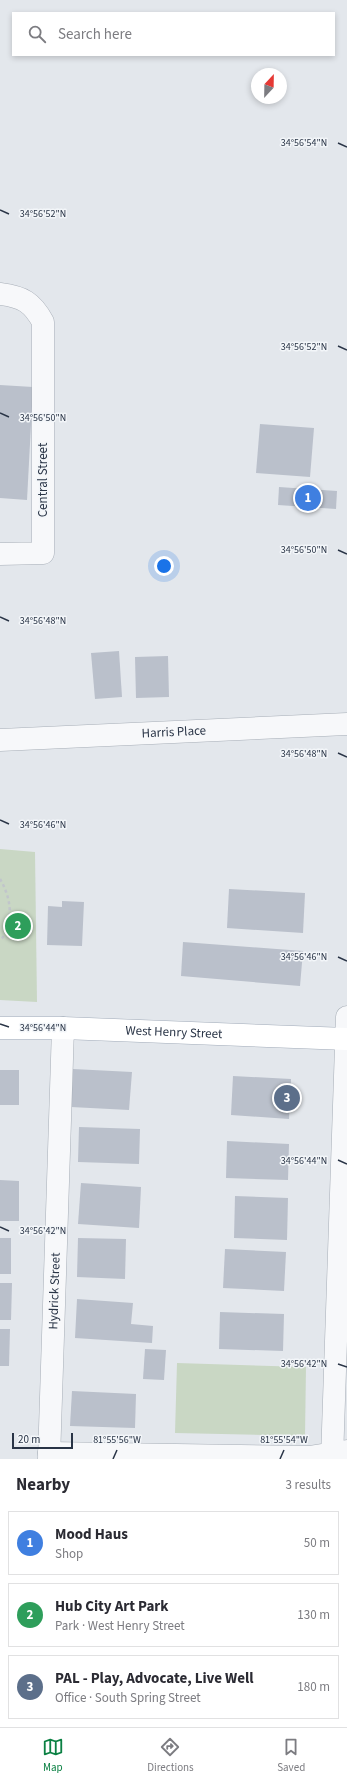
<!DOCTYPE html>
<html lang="en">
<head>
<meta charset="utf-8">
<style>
	body { margin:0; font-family:"Source Sans 3",sans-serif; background:#f7f7f7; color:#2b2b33 }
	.compass { position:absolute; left:251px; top:68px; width:36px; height:36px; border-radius:50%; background:#fff; box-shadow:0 2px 6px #0003; rotate:22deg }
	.scale { position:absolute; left:12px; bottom:10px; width:61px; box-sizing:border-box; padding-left:4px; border:2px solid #293446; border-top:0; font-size:11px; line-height:14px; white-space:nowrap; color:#293446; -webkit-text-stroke:3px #f3f6f9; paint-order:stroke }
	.you { position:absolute; left:164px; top:566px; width:14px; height:14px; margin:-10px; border:3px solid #fff; border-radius:50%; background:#1a73e8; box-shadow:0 0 0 6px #1a73e833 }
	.badge { display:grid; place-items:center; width:26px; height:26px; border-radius:50%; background:#0b8043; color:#fff; font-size:13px; font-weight:700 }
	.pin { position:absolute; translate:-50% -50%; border:2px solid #fff; box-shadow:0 1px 4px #0006 }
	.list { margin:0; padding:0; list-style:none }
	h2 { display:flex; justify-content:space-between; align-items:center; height:52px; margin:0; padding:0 16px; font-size:17px }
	h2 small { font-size:13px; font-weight:400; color:#7c7c81 }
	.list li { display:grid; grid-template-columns:26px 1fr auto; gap:12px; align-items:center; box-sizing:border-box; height:64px; margin:0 8px 8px; padding:0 8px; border:1px solid #e1e1e2; border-radius:0px }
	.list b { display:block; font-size:15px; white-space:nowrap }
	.list p { margin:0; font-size:13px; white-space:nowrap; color:#7c7c81 }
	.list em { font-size:13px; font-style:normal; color:#7c7c81 }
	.icon { flex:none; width:22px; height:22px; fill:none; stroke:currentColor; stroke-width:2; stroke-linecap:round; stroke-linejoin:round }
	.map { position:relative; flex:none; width:347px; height:1459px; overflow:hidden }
	.search { position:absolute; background:#fff; box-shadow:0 2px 6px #0003; left:12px; right:12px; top:12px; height:44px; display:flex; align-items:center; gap:10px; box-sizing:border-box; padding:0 14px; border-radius:0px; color:#7c7c81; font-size:15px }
	.sheet { height:268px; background:#fff }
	nav { display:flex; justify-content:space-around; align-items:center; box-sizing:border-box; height:56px; border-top:1px solid #e1e1e2; background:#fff; font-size:11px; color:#7c7c81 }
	nav a { display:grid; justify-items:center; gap:2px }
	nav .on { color:#0b8043 }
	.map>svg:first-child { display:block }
</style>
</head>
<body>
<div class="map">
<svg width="347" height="1459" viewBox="0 0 347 1459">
	<rect width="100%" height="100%" fill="#e3e7ec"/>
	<g fill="#c9d7c4">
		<polygon points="0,849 35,852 37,1002 0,1000"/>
		<polygon points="177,1363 306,1367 305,1436 175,1433"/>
	</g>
	<g fill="#bac0cb">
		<polygon points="0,385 33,387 27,500 0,498"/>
		<polygon points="260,424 314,428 310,477 256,473"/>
		<polygon points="279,487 337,491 336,509 278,505"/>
		<polygon points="119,651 122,697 95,699 91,653"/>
		<polygon points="168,656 169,697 136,698 135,657"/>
		<polygon points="229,889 305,893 303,933 227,928"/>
		<polygon points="62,901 84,902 82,946 47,945 48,906 62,907"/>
		<polygon points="183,942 303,951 300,986 181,976"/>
		<polygon points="73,1069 132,1072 129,1110 71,1107"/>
		<rect x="0" y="1070" width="19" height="35"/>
		<polygon points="233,1076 291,1079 289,1119 231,1115"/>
		<polygon points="79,1127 140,1129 139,1164 78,1162"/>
		<polygon points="227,1141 289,1144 288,1180 226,1178"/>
		<polygon points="0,1180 19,1181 19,1221 0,1221"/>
		<polygon points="81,1183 141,1187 139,1228 78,1224"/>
		<polygon points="235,1196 288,1198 287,1240 234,1238"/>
		<rect x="0" y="1238" width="11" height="36"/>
		<polygon points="78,1238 126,1239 125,1279 77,1277"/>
		<polygon points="225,1249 286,1252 284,1291 223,1288"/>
		<polygon points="0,1283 12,1283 11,1320 0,1320"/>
		<polygon points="77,1299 133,1303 131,1324 153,1326 152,1343 75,1338"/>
		<polygon points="220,1312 284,1314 283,1351 219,1349"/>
		<polygon points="0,1329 10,1329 9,1366 0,1366"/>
		<polygon points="145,1349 166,1350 164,1380 143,1379"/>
		<polygon points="72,1391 136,1394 135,1428 70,1426"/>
	</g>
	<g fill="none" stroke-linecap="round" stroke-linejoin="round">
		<defs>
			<g id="minor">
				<path d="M 0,294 C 23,297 32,302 43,322 L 43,553 L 0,554"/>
				<path id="s1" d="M 0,740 L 347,724"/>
				<polyline points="49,1453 309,1457 347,1451"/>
				<path id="s2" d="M 49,1459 L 63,1028"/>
				<polyline points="332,1459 347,1017"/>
			</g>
			<g id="major">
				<path id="s3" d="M 0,1028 L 63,1028 L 347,1039"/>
			</g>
		</defs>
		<use href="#minor" stroke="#a7aeb7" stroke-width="23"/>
		<use href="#major" stroke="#a1abb9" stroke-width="23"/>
		<path stroke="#c1c5cb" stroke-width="2.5" stroke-dasharray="3 3" stroke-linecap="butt" d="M 0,879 C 11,897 15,923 0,941"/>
		<use href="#minor" stroke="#f7f8fa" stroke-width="22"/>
		<use href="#major" stroke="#fff" stroke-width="22"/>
	</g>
	<path fill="none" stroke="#293446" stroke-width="1.5" d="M 338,143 L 347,147M 0,210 L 9,214M 338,346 L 347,350M 0,413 L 9,417M 338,550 L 347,554M 0,617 L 9,621M 338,753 L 347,757M 0,820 L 9,824M 338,957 L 347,961M 0,1024 L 9,1027M 338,1160 L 347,1164M 0,1227 L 9,1231M 338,1364 L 347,1367M 113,1459 L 117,1450M 280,1459 L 284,1450"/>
	<g text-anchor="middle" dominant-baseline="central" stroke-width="3" stroke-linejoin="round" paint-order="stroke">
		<g font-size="13" fill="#293446" stroke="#f3f6f9">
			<text transform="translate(43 480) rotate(-90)">Central Street</text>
			<text stroke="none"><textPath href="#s1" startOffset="174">Harris Place</textPath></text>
			<text stroke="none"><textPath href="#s3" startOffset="174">West Henry Street</textPath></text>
			<text stroke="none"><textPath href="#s2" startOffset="168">Hydrick Street</textPath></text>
		</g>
	</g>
	<g font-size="10" text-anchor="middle" fill="#293446" stroke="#f3f6f9" stroke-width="3" stroke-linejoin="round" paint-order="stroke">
		<text x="304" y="146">34°56'54"N</text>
		<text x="43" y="217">34°56'52"N</text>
		<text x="304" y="350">34°56'52"N</text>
		<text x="43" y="421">34°56'50"N</text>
		<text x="304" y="553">34°56'50"N</text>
		<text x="43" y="624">34°56'48"N</text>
		<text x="304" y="757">34°56'48"N</text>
		<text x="43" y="828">34°56'46"N</text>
		<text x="304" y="960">34°56'46"N</text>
		<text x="43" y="1031">34°56'44"N</text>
		<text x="304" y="1164">34°56'44"N</text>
		<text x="43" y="1234">34°56'42"N</text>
		<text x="304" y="1367">34°56'42"N</text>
		<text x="117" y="1443">81°55'56"W</text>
		<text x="284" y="1443">81°55'54"W</text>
	</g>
</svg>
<svg class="compass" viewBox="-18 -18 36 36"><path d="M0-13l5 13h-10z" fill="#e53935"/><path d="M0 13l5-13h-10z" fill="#7c7c81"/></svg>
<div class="scale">20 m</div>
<div class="you"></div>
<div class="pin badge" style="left:308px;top:498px;background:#3f7fe0">1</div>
<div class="pin badge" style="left:18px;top:926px;background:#2e9e5b">2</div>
<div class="pin badge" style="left:287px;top:1098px;background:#5c6f8a">3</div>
<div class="search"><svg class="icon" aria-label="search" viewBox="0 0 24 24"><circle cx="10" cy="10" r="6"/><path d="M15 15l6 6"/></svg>Search here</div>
</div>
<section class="sheet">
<h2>Nearby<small>3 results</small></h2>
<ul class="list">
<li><span class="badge" style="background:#3f7fe0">1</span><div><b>Mood Haus</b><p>Shop</p></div><em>50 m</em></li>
<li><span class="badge" style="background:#2e9e5b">2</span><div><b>Hub City Art Park</b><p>Park · West Henry Street</p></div><em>130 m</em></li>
<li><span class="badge" style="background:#5c6f8a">3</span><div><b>PAL - Play, Advocate, Live Well</b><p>Office · South Spring Street</p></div><em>180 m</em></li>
</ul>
</section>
<nav>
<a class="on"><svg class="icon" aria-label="map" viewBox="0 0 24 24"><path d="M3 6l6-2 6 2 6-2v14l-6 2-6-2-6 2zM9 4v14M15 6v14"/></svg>Map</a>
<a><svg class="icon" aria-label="directions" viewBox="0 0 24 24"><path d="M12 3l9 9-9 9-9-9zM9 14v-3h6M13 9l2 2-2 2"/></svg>Directions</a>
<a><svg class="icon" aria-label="saved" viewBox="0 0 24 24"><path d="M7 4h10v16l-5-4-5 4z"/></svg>Saved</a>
</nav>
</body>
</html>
